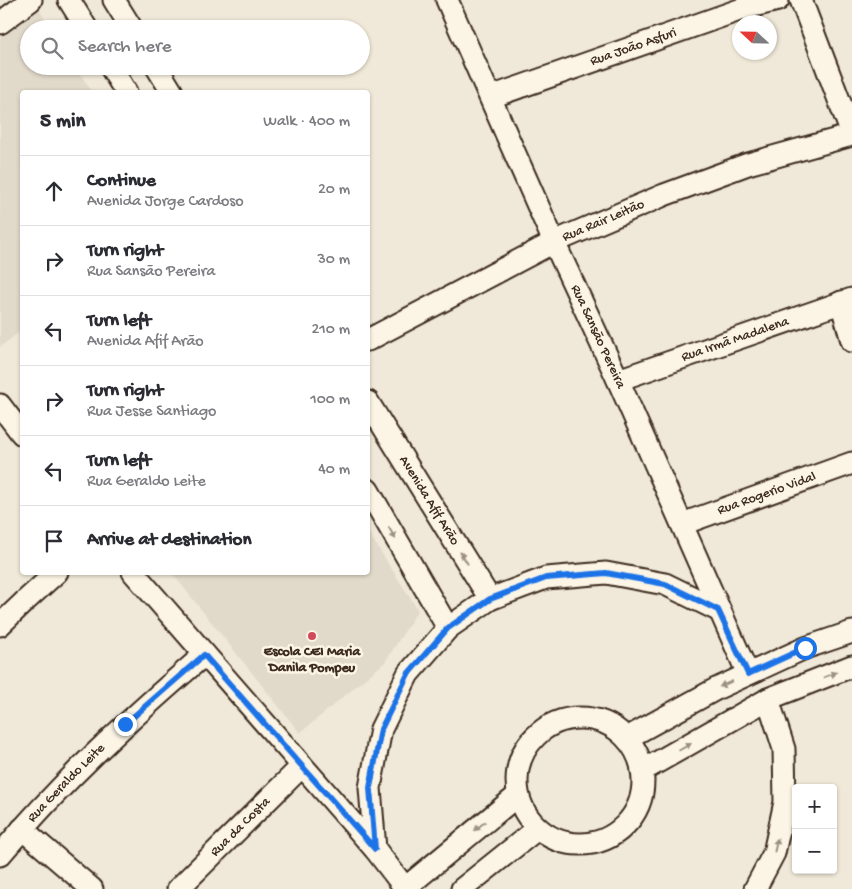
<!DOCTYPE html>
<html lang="en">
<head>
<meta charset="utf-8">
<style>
	body { margin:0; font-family:"Gochi Hand",sans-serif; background:#f7f7f7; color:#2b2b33 }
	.controls { position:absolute; right:15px; bottom:15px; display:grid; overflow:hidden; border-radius:5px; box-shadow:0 1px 4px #0004 }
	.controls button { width:45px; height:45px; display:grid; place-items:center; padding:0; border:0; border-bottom:1px solid #e1e1e2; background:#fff; color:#2b2b33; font:25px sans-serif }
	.compass { position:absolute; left:732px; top:15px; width:45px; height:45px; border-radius:50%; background:#fff; box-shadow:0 1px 4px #0004; rotate:292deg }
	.stop { position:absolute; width:15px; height:15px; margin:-11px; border:4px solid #1a73e8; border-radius:50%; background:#fff }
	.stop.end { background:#1a73e8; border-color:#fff; box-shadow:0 1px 5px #0008 }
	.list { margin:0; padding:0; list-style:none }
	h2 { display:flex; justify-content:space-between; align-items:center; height:65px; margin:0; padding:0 20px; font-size:21px }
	h2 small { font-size:16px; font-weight:400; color:#7c7c81 }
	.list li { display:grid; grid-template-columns:32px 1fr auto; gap:15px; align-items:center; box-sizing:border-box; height:70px; padding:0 20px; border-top:1px solid #e1e1e2 }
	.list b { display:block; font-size:19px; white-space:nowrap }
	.list p { margin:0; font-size:16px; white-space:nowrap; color:#7c7c81 }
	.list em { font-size:16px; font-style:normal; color:#7c7c81 }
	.icon { flex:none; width:28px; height:28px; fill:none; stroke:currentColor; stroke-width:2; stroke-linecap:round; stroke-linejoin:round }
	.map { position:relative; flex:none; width:852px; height:889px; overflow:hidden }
	.search { position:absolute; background:#fff; box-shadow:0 1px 4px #0004; left:20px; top:20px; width:350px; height:55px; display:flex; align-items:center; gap:12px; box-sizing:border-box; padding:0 18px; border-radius:28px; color:#7c7c81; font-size:19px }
	.panel { position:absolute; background:#fff; box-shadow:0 1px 4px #0004; left:20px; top:90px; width:350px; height:485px; border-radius:5px }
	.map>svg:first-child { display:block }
</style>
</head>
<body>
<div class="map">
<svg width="852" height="889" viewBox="0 0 852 889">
	<rect width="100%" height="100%" fill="#f0e9d9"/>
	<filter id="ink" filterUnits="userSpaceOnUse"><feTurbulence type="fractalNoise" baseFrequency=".02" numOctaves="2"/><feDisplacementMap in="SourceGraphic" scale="10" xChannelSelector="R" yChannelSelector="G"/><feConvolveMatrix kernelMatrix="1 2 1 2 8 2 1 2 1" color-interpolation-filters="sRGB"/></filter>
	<g filter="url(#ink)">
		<g fill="#e1d9c9">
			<polygon points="39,9 51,29 29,29 29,66 75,66 92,92 22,92 22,330 0,347 0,38"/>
			<polygon points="368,532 418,610 385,662 300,733 172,573 368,572"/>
		</g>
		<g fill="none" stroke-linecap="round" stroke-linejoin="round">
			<defs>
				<g id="minor">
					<polyline points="69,0 87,29"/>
					<polyline points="114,0 132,29"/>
					<path id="s1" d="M 447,0 L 554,242 L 618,380 L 748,674"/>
					<polyline points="801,0 852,134"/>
					<polyline points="0,23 31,0"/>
					<polyline points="110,66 126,92"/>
					<polyline points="156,66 172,92"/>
					<path id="s2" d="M 491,97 L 745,8 L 778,0"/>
					<polyline points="841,302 852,341"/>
					<path id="s3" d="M 368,340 L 554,242 L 664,195 L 748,164 L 852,135"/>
					<path id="s4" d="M 618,380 L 852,299"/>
					<path id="s5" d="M 368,402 L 490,599"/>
					<polyline points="0,405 22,434"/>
					<polyline points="368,490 448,628"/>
					<path id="s6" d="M 682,524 L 852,463"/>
					<polyline points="133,572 375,849 405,888"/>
					<polyline points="0,625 24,602 57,572"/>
					<circle cx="580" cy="781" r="63"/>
					<polyline points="627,738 716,689 805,648 852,632"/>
					<polyline points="642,771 768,699 852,666"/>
					<polyline points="22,829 92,889"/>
					<polyline points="375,849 370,788 381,729 408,674 448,628 490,599 546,578 606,573 665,584 718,610"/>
					<path id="s7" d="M 0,855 C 61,782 132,717 204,655"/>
					<path id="s8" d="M 178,889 L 302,766"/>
					<polyline points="404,889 518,795"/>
					<polyline points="462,889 537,829"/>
					<polyline points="755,889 774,853 785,802 784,749 768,699"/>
				</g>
			</defs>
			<use href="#minor" stroke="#3b2a1e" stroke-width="25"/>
			<use href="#minor" stroke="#fcf5e5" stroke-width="21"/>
		</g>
		<defs><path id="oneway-solid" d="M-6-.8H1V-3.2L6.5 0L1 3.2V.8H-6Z" transform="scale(1.25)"/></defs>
		<g fill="#9c9082">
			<use href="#oneway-solid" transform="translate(392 533) rotate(60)"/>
			<use href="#oneway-solid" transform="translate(464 558) rotate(-122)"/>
			<use href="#oneway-solid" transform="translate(830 675) rotate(-21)"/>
			<use href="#oneway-solid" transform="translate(726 684) rotate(156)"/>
			<use href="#oneway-solid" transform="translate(685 747) rotate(-30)"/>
			<use href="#oneway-solid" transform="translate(480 826) rotate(140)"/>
			<use href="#oneway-solid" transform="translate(776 845) rotate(-77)"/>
		</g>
	</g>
	<g fill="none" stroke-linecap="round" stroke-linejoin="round" filter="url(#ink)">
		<polyline stroke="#1a73e8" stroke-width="6" points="125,724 204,655 375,849 370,788 381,729 408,674 448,628 490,599 546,578 606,573 665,584 718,610 748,674 805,648"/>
	</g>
	<circle fill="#d1495b" stroke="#fcf5e5" stroke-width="2" cx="312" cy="636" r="5"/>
	<g text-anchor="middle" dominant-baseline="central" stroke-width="5" stroke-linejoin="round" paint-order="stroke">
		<g font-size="14" fill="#3b2a1e" stroke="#fcf5e5">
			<text stroke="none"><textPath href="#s2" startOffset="151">Rua João Asfuri</textPath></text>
			<text stroke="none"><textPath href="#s3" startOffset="264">Rua Rair Leitão</textPath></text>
			<text stroke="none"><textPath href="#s1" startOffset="369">Rua Sansão Pereira</textPath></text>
			<text stroke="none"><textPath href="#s4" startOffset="124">Rua Irmã Madalena</textPath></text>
			<text stroke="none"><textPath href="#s6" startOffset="90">Rua Rogerio Vidal</textPath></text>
			<text stroke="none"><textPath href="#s5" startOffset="116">Avenida Afif Arão</textPath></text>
			<text stroke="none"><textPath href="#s7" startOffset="98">Rua Geraldo Leite</textPath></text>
			<text stroke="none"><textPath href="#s8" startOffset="88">Rua da Costa</textPath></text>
		</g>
		<g font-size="14" font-weight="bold" fill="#3b2a1e" stroke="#fcf5e5">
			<text x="312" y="652">Escola CEI Maria<tspan x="312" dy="16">Danila Pompeu</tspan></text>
		</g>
	</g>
</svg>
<div class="controls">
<button>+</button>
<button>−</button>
</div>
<svg class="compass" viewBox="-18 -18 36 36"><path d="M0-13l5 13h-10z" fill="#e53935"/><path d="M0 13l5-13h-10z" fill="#7c7c81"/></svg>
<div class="stop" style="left:805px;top:648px"></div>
<div class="stop end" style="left:125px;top:724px"></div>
<div class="search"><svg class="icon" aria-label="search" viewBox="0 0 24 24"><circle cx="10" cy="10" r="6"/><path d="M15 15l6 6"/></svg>Search here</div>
<section class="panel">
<h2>5 min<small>Walk · 400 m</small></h2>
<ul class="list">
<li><svg class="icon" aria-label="ahead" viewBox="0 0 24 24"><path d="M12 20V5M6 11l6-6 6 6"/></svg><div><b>Continue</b><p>Avenida Jorge Cardoso</p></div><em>20 m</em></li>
<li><svg class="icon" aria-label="right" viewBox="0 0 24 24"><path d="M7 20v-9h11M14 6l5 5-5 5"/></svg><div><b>Turn right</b><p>Rua Sansão Pereira</p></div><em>30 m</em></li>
<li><svg class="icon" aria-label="left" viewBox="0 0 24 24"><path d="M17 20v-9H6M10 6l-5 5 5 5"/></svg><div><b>Turn left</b><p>Avenida Afif Arão</p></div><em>210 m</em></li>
<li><svg class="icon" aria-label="right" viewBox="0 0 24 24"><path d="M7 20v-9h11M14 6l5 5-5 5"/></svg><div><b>Turn right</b><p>Rua Jesse Santiago</p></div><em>100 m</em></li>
<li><svg class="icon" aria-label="left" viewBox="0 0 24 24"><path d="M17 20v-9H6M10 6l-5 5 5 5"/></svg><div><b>Turn left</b><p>Rua Geraldo Leite</p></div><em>40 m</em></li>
<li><svg class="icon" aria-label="arrive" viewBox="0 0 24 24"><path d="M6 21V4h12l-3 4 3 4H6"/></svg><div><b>Arrive at destination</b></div></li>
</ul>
</section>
</div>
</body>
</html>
